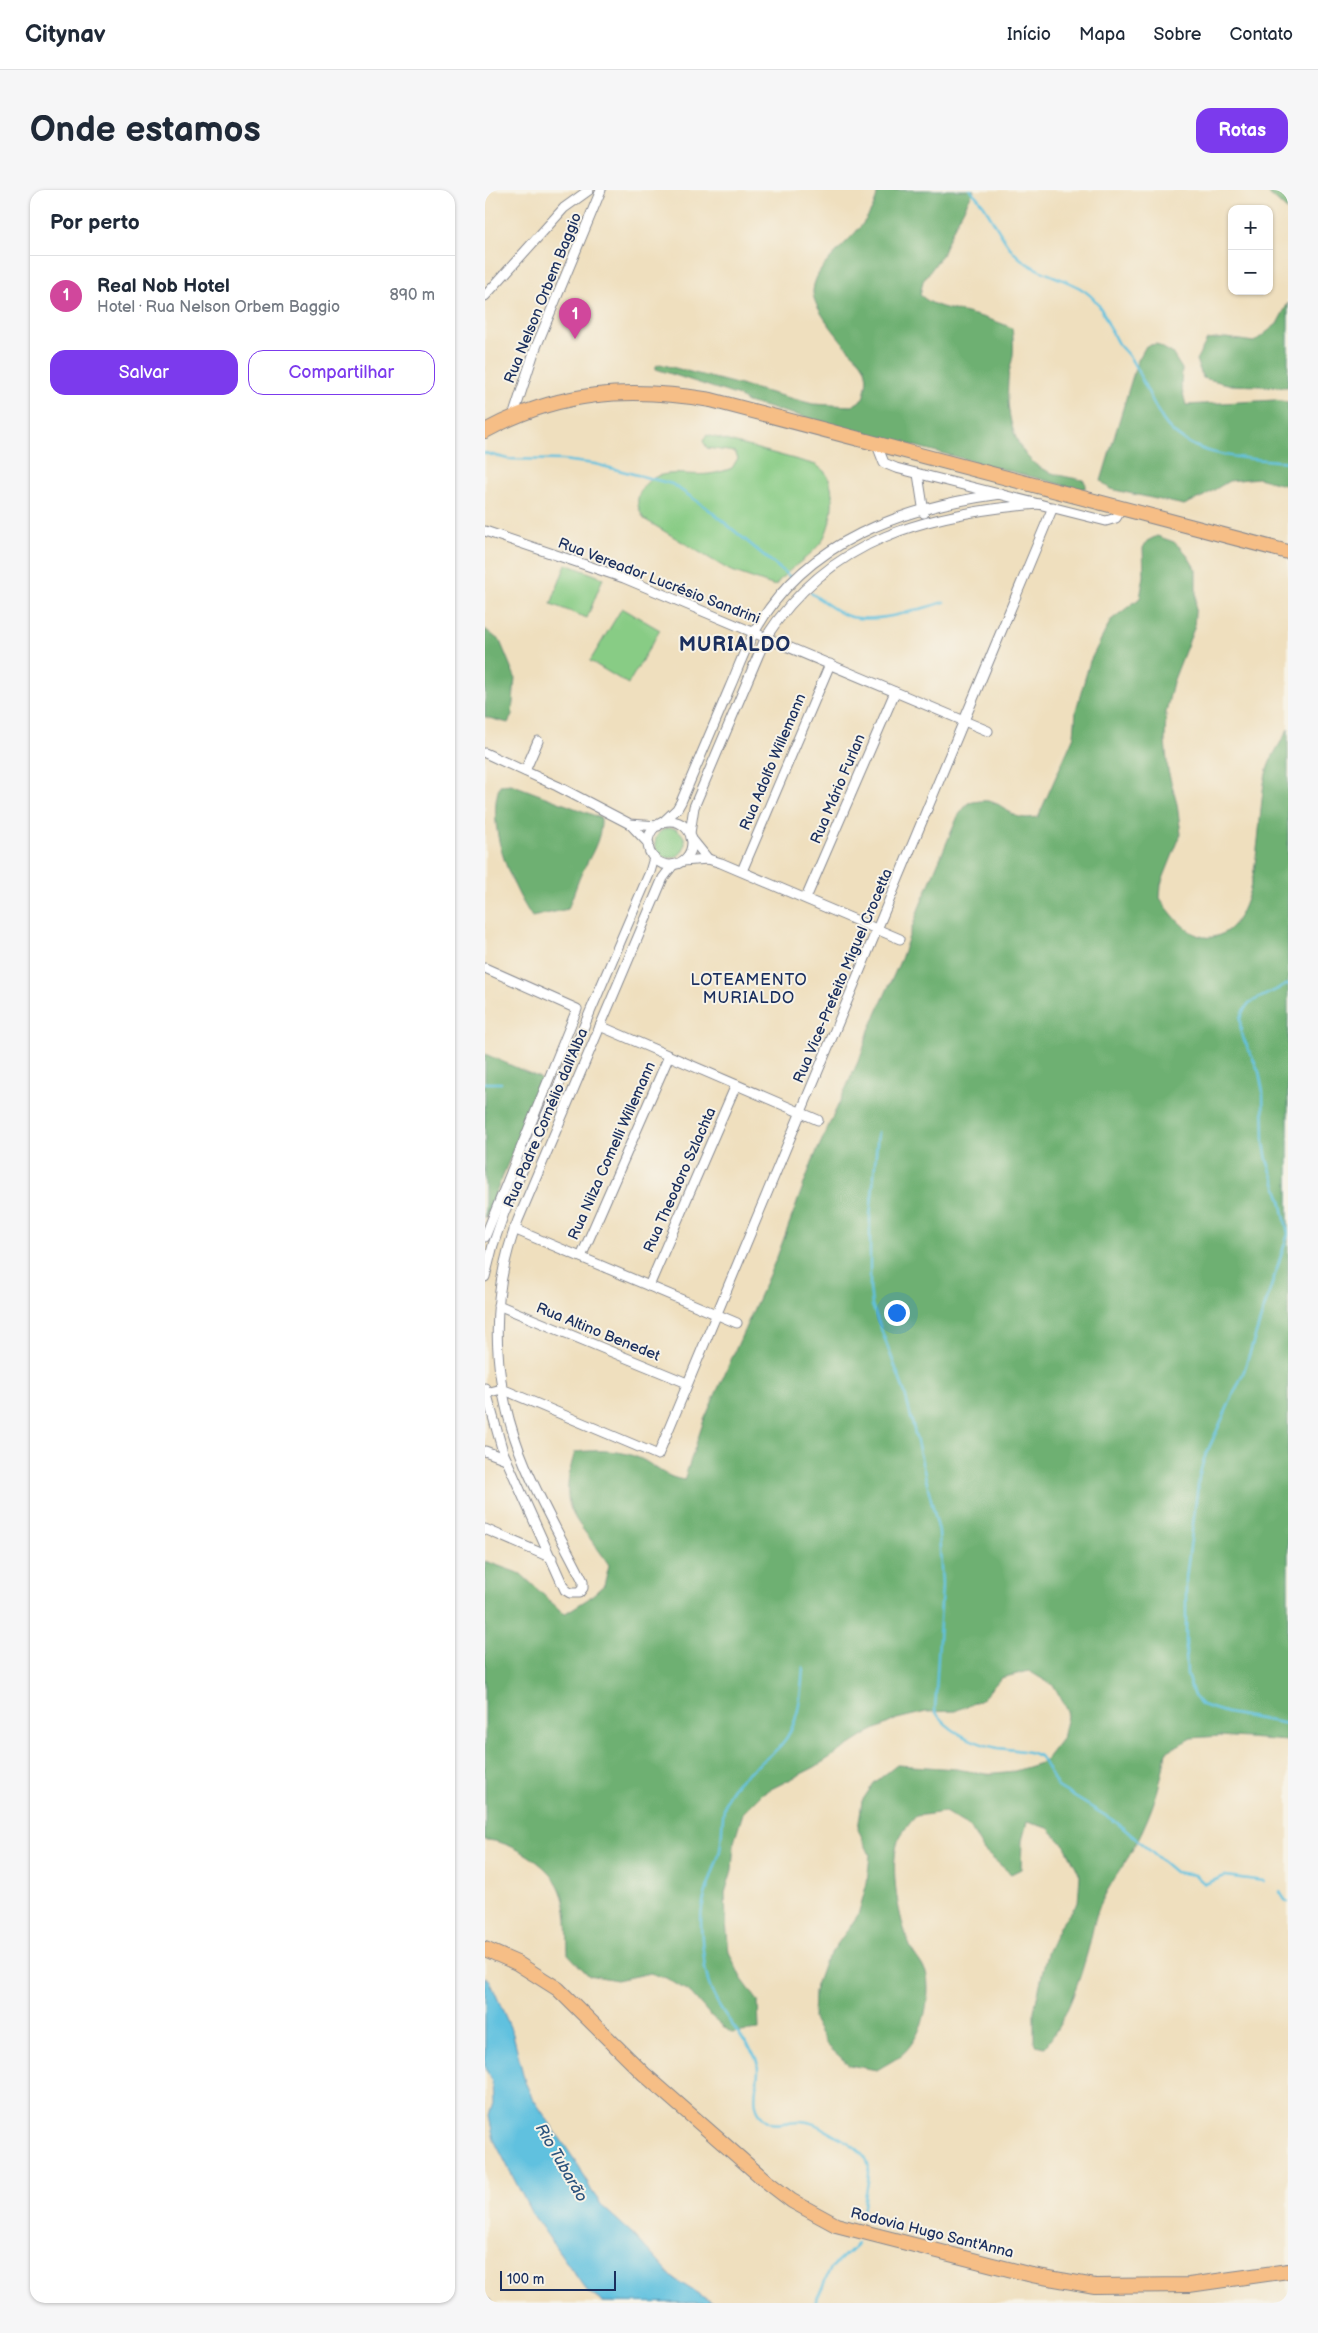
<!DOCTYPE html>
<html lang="pt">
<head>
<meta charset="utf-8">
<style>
	body { margin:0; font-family:"Balsamiq Sans",sans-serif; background:#f6f6f7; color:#1f2937 }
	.controls { position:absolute; right:15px; top:15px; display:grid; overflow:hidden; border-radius:10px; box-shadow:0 1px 4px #0004 }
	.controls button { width:45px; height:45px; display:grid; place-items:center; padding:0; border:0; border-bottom:1px solid #e0e1e3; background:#fff; color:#1f2937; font:25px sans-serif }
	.scale { position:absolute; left:15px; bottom:12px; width:116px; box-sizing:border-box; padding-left:5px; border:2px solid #1b2f5e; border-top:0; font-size:14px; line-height:18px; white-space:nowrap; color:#1b2f5e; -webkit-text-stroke:4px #f7f3e8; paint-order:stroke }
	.you { position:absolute; left:411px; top:1122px; width:18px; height:18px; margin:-12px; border:4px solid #fff; border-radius:50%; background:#1a73e8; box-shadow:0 0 0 8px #1a73e833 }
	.badge { display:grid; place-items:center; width:32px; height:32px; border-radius:50%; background:#7c3aed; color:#fff; font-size:16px; font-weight:700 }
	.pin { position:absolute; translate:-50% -41px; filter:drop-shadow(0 1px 2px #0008) }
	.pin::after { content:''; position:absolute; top:26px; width:18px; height:15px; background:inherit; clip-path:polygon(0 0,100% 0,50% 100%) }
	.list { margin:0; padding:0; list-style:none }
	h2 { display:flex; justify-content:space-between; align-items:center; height:65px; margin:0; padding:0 20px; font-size:21px }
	h2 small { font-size:16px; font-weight:400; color:#747a83 }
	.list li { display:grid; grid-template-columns:32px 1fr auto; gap:15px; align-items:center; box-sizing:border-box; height:80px; padding:0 20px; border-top:1px solid #e0e1e3 }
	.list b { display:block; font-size:19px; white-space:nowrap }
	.list p { margin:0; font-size:16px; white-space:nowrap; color:#747a83 }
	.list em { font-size:16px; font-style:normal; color:#747a83 }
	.actions { display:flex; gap:10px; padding:15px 20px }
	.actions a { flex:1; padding:11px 0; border:1px solid #7c3aed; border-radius:15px; text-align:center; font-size:18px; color:#7c3aed }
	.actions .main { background:#7c3aed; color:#fff }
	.map { position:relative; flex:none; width:803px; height:2113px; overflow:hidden; border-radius:15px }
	header { display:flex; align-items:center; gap:30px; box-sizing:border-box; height:70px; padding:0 25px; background:#fff; border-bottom:1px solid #e0e1e3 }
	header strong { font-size:24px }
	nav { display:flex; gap:28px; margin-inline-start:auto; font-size:18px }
	.intro { display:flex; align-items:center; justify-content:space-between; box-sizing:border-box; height:120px; padding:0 30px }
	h1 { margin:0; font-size:35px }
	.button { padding:12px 22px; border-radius:15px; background:#7c3aed; color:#fff; font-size:18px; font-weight:700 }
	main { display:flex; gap:30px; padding:0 30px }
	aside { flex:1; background:#fff; border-radius:15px; box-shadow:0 1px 4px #0004 }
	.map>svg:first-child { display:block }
</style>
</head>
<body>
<header>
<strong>Citynav</strong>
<nav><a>Início</a><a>Mapa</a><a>Sobre</a><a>Contato</a></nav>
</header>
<div class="intro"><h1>Onde estamos</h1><a class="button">Rotas</a></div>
<main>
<aside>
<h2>Por perto<small></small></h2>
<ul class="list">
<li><span class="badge" style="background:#d1479c">1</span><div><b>Real Nob Hotel</b><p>Hotel · Rua Nelson Orbem Baggio</p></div><em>890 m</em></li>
</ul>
<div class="actions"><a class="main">Salvar</a><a>Compartilhar</a></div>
</aside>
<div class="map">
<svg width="803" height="2113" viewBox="0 0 803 2113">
	<rect width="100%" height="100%" fill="#f7f3e8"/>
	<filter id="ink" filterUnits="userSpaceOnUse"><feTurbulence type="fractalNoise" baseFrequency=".02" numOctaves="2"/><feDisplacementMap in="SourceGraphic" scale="10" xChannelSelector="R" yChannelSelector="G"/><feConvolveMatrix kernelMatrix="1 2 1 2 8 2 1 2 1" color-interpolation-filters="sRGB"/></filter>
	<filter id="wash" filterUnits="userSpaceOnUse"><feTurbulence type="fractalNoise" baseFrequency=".0096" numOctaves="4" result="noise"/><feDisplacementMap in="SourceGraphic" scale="20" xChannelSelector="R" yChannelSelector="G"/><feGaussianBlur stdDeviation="1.12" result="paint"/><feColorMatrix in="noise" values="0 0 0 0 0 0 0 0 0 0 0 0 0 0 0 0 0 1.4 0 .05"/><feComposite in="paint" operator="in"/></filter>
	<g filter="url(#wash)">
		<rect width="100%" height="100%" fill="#efdfbe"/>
		<g fill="#88cc85" stroke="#527e72">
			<path d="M 222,245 L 331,275 C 335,278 340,281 342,285 C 352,303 347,341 333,356 C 320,371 302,379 290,396 L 244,380 L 159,329 C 153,319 150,311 156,300 C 171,275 200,287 224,284 C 232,283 240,281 247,278 L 253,268 L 250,262 L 222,258 L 218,251 Z"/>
			<polygon points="81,374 118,388 102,428 66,414"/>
			<polygon points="137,418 175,440 143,494 105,471"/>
			<circle cx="185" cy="653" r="15"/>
		</g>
		<g fill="#6eb072" stroke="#447068">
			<path d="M 393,0 L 489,0 L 467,41 L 457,65 L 438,91 L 435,105 C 450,118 463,118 482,123 C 497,127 512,131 527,138 C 528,146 529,156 528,165 C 527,173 523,182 523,191 C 521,220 527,259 554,277 C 567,285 583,287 598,290 L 601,294 L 600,298 L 593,299 L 262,212 L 254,206 L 171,179 L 171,176 L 175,174 L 328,214 L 367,216 L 378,209 C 380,201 383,191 381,183 C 379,172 370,166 363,159 C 353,146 327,117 328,101 C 330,66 387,45 393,0 Z"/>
			<polygon points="780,0 803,0 803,21 781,1"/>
			<polygon points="803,113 803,197 747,195 718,188 711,170 722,150 741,148 769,152 792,134"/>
			<polygon points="671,154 687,163 697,179 696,196 701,215 790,210 803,212 803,296 773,288 744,291 719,306 699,315 625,299 616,291 652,172 661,156"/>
			<path d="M 672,346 L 689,352 L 701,363 L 711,380 L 711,409 L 709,438 L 688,492 L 681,522 L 680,551 L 683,581 L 692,614 L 696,644 L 676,694 L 675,708 C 687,725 707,754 732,746 C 778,731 771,623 781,584 C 784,569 796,553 803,539 L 803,1551 L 735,1546 L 706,1548 L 681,1562 C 676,1599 663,1633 644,1666 C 634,1682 623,1697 615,1715 C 609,1729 607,1745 603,1760 C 594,1793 581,1830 560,1857 L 550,1855 L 549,1851 L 549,1821 L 562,1763 L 574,1737 L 593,1713 L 595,1685 L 580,1656 L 563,1638 L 542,1632 L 537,1651 L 536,1679 L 526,1684 L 499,1661 L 485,1637 L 460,1622 L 431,1626 C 425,1633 416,1643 413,1651 C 404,1680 414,1729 425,1756 C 429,1766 440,1776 442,1786 C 446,1812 437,1849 415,1866 C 408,1871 400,1875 392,1880 L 364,1875 L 342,1855 L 328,1829 L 329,1801 L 339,1773 L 373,1725 L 382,1693 L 385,1665 L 373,1639 L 377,1611 L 389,1593 L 412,1575 L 471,1579 L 501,1584 L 530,1581 L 559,1572 L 577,1549 L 583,1521 L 569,1496 L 544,1481 L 516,1488 L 496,1510 L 470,1521 L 441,1522 L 412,1529 L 385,1542 L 330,1577 L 278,1603 L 258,1623 L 249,1652 L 247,1680 L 240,1703 L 241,1733 L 244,1762 L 256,1788 L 273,1811 L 274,1840 L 246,1843 L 225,1825 L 206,1803 L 181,1788 L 165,1783 L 132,1790 L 103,1785 L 83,1764 C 82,1742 84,1719 75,1699 C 66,1676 25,1650 0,1650 L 0,1371 L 36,1384 L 79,1424 L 103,1409 L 119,1395 L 124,1375 C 94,1328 70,1325 90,1262 C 114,1260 138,1259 160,1271 C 175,1280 181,1287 199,1290 L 219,1230 L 292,1067 L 327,972 L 377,863 L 384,840 L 416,769 L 434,718 L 473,626 L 483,613 C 489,612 497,610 503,611 C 525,615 522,632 553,627 L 589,546 L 591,520 L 605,471 L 626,430 L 655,408 L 659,386 L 658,358 L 662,351 Z"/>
			<polygon points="0,439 15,451 30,487 27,525 23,533 0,527"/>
			<path d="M 26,594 L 116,628 C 117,652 103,668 94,689 C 90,699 87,709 83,719 L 47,727 C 25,694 0,633 15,595 Z"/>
			<polygon points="0,864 55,888 57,892 0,1028"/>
		</g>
		<polygon fill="#61c1df" stroke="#3e789e" points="0,1788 5,1791 28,1844 40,1892 47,1907 95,1978 106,2000 118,2017 150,2046 188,2088 228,2113 117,2112 101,2100 46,2022 9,1950 4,1926 8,1914 7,1892 0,1877"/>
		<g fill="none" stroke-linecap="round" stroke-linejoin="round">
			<g stroke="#61c1df" stroke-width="2.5">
				<path d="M 485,0 C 507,19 513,50 536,69 C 560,89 594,88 613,114 C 621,126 625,140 632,152 C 636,158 642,163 646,169 C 658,189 666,211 678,230 C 704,269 762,268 803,272"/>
				<polyline points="0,263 23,269 77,270 110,274 187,294 222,318 305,387"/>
				<path d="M 326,403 C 337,410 353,424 366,427 C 394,433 432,420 459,412"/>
				<polyline points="803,794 764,813 758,821 755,829 756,843 774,882 778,902 779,953 782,970 796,1010 803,1044 759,1181 719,1269 714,1287 701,1388 701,1461 702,1485 709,1506 717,1515 742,1523 803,1534"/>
				<polyline points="0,893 16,893"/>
				<path d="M 393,942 L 385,1027 L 385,1098 L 387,1115 L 420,1203 L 454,1342 L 457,1395 L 450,1521 C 461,1541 491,1554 513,1558 C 527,1560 544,1560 556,1567 L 573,1597 L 631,1632 L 690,1682 L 710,1685 L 720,1694 L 740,1686 L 779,1691"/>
				<path d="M 318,1477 C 316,1503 315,1534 296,1555 C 279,1574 253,1584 242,1608 C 236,1621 238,1645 235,1660 C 230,1680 220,1698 217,1718 C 214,1737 218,1759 220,1778 C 225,1807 240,1825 257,1848 C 261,1853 267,1859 270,1866 C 281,1889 256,1913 284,1932 C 291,1937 305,1930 316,1931 C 331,1932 337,1939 350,1945 C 400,1971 381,1980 378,2026"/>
				<polyline points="795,1702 800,1710 803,1712"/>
				<polyline points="330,2113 346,2078 372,2054"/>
			</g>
		</g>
	</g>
	<g filter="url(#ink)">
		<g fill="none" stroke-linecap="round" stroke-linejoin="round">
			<defs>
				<g id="street">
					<polyline points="0,106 79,18 104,0"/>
					<polyline points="28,227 49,162 116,0"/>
					<polyline points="392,255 399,273 411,278 621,331 631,328 637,318"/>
					<polyline points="433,284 439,323"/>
					<polyline points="0,341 139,388 503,541"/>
					<polyline points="0,563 72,596 145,634 164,654"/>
					<polyline points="40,581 53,551"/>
					<circle cx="185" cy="653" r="22"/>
					<path d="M 177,633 L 192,619 L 196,612 C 212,574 229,535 245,497 C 253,479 260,458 270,441 C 321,350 419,317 516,304"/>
					<polyline points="145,634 173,636"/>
					<path d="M 205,643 L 209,617 L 281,447 C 345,348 443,323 554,314"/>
					<polyline points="206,648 223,669"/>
					<polyline points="198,671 223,669 236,673 415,749"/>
					<polyline points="257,681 345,474"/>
					<polyline points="321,708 410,502"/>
					<polyline points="0,778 92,819 0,1047"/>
					<polyline points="115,836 333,930"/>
					<polyline points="29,1039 252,1133"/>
					<polyline points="96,1067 184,866"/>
					<polyline points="0,1087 8,1055 19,1023 165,682 169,668"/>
					<polyline points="164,1096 251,895"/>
					<polyline points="13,1115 202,1193"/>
					<path d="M 0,1198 L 18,1262 L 80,1400 L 85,1403 L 94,1403 L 98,1398 L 98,1391 C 79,1353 57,1315 40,1275 C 7,1197 2,1110 33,1030 L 178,688 L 188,675"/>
					<polyline points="1,1203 17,1199 173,1265 568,317"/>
					<polyline points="0,1261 21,1269"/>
					<polyline points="0,1339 67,1368"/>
				</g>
				<polyline id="secondary" points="0,2112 1,2113"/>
				<g id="primary">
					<path d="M 0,241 C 73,201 144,196 226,210 L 803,362"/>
					<polyline points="0,1759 32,1773 73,1799 159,1884 281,1991 307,2011 351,2035 547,2085 610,2096 704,2095 803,2081"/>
				</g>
			</defs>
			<use href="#street" stroke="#85878e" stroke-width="11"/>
			<use href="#secondary" stroke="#85878e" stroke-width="14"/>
			<use href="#primary" stroke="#85878e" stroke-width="16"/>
			<use href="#street" stroke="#fff" stroke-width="9"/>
			<use href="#secondary" stroke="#fbe5cf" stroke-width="12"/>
			<use href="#primary" stroke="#f6be86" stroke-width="14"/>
		</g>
	</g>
	<g text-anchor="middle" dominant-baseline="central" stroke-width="4" stroke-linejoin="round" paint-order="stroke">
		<g font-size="15" fill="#1b2f5e" stroke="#f7f3e8">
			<text transform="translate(58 108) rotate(-68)">Rua Nelson Orbem Baggio</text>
			<text transform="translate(174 391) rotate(21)">Rua Vereador Lucrésio Sandrini</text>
			<text transform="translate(288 572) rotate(-67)">Rua Adolfo Willemann</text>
			<text transform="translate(353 599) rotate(-67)">Rua Mário Furlan</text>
			<text transform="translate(358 786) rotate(-67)">Rua Vice-Prefeito Miguel Crocetta</text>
			<text transform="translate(61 928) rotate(-67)">Rua Padre Cornélio dall'Alba</text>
			<text transform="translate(127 961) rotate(-66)">Rua Nilza Comelli Willemann</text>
			<text transform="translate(195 990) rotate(-66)">Rua Theodoro Szlachta</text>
			<text transform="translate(113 1142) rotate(22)">Rua Altino Benedet</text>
			<text transform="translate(447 2043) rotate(14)">Rodovia Hugo Sant'Anna</text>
		</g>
		<g font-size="16" letter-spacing="1" fill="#1b2f5e" stroke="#f7f3e8">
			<text x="264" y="790">LOTEAMENTO<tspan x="264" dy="18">MURIALDO</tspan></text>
		</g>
		<g font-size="16" font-style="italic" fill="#2c547e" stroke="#f7f3e8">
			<text transform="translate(76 1973) rotate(60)">Rio Tubarão</text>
		</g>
		<g font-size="20" font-weight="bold" letter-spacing="1" fill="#1b2f5e" stroke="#f7f3e8">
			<text x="250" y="455">MURIALDO</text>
		</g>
	</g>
</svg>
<div class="controls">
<button>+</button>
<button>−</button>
</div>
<div class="scale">100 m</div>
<div class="you"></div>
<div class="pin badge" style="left:90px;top:149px;background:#d1479c">1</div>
</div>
</main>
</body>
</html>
